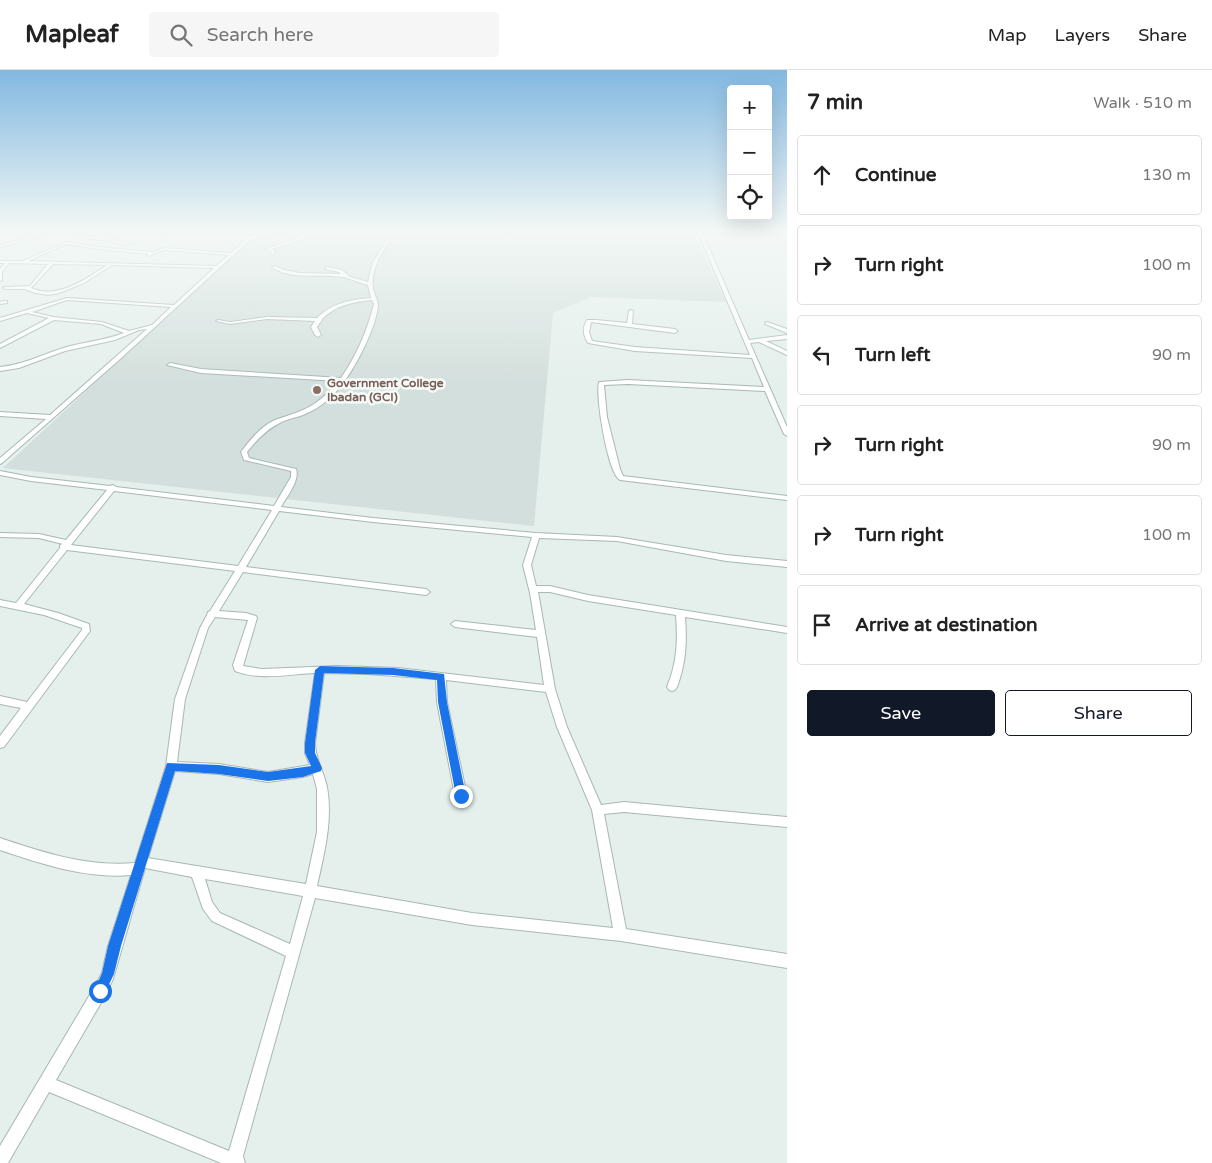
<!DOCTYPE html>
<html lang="en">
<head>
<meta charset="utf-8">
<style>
	body { margin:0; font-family:"Varela Round",sans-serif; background:#f6f6f6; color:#222 }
	.controls { position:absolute; right:15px; top:15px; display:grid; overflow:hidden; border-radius:5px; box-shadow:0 5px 20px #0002 }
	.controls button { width:45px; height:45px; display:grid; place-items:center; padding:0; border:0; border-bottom:1px solid #e0e0e0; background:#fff; color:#222; font:25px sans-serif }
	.stop { position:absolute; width:15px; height:15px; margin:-11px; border:4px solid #1a73e8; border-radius:50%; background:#fff }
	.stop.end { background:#1a73e8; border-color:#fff; box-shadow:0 1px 5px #0008 }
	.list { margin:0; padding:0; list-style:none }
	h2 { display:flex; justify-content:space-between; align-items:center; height:65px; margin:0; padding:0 20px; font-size:21px }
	h2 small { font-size:16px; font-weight:400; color:#767676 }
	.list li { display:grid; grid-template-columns:32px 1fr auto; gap:15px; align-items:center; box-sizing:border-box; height:80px; margin:0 10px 10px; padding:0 10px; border:1px solid #e0e0e0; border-radius:5px }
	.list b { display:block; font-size:19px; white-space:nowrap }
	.list em { font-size:16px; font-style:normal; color:#767676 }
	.actions { display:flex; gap:10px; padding:15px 20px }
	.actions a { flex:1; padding:11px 0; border:1px solid #111827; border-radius:5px; text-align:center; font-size:18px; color:#111827 }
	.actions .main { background:#111827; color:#fff }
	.icon { flex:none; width:28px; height:28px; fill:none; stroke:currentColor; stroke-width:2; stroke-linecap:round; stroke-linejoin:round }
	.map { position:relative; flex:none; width:787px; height:1093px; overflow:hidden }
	header { display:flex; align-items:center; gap:30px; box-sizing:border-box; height:70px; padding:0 25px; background:#fff; border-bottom:1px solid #e0e0e0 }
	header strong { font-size:24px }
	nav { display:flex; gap:28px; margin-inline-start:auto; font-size:18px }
	.search { width:350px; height:45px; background:#f6f6f6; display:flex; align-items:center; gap:12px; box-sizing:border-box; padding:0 18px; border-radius:5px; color:#767676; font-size:19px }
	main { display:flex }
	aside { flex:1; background:#fff }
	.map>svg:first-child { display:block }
</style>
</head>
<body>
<header>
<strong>Mapleaf</strong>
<div class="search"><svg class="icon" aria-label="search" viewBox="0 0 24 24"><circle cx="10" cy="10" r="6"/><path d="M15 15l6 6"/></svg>Search here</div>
<nav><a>Map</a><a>Layers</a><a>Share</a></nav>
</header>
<main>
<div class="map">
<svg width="787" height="1093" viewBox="0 0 787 1093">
	<rect width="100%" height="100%" fill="#e5efec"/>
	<polygon fill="#d3dfdc" points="258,162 693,162 726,232 591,227 553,243 534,456 3,398"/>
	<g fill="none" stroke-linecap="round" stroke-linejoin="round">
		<defs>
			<g id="street">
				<polygon points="54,162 60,162 0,177 0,175"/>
				<polygon points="144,162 152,162 167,165 165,166"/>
				<path d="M 254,162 L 258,162 L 253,166 L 280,162 L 287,162 L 251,169 L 119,290 L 2,393 L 0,394 L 0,388 L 46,349 L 0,346 L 0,342 L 50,345 L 147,259 L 139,260 L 115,270 L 65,281 L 19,298 L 0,301 L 0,297 C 22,295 39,286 60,279 C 81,272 103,271 124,263 L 101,254 L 54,250 L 0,278 L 0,274 L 49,248 L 27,243 L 0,251 L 0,248 L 67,228 L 174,235 L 214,198 L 112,195 L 84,213 L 59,223 L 48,225 L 35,223 L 25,219 L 5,219 L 3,218 L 5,217 L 30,216 L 48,194 L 9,193 L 2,202 L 2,210 L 0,211 L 0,199 L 5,193 L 0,193 L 0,191 L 23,191 L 66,172 L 107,178 L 153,182 L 164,178 L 231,183 ZM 66,174 L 107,180 L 148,184 L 147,185 L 149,186 L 164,180 L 229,185 L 216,196 L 28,191 ZM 53,194 L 107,195 C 86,209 57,230 31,218 ZM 67,230 L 171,237 L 152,255 L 129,261 L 102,252 L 53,247 L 32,242 Z"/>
				<path d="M 698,162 L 702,162 L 749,270 L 787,265 L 787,269 L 766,271 L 787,281 L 787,285 L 759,272 L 750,273 L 787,357 L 787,366 L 784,364 L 765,321 L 628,314 L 604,315 L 607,347 L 620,399 L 623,406 L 787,426 L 787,430 L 620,410 C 608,404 595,326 599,312 L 628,310 L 764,317 L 752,288 L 635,281 L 588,273 C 583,265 582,258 587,250 L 596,250 L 627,253 L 629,241 L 631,240 L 633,241 L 632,254 L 675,259 L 678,261 L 675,263 L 591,252 L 589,262 L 592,271 L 635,277 L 750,285 Z"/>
				<polygon points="302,163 305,164 304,169 272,179 275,181 274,184 272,184 271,182 266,179 301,167"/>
				<polygon points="76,164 132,173 134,174 132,175 75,166"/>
				<path d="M 388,168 L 391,169 C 382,183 370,200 373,218 C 374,224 378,230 378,236 C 376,257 358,292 346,309 C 335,325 321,338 303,345 C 295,348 286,349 278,354 C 266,360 256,371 247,382 L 249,388 L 296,399 C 300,411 287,426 281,437 L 373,448 L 536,463 L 617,467 L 726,485 L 787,491 L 787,497 L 726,491 L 617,471 L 539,468 L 531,495 L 536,516 L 550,516 L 588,525 L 787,557 L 787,563 L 685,547 C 687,572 686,593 677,617 L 675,620 L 672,621 L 669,620 L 667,617 C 677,593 678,571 676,545 L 588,531 L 550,522 L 538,522 L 555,619 L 567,657 L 601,735 L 624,732 L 787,747 L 787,757 L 624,742 L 604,744 L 626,859 L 787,884 L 787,898 L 621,871 L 472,855 L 315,828 L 243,1086 L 245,1093 L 221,1093 L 49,1022 L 8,1093 L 0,1093 L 0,1076 L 95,916 L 102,903 L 108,876 L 131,805 C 86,809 42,794 0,780 L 0,768 C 44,783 88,797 135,793 L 166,696 L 175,629 L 200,558 L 207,545 L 208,542 L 210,541 L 235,501 L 67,480 L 24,534 L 58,543 L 89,554 L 90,561 L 4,677 L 0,678 L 0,666 L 21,638 L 0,634 L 0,626 L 27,632 L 82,560 L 82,558 L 44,545 L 0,536 L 0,530 L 16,533 L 60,478 L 60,475 L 63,474 L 39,468 L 0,467 L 0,463 L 39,464 L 66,470 L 107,420 L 31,411 L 0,405 L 0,401 L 31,407 L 110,416 L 113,415 L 116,417 L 274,436 L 291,407 L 291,401 L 244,390 L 241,382 C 250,370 261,356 275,350 C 283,347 291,345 298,342 C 315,336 327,325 338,311 L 201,303 L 167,295 L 170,293 L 201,299 L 341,308 C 357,285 367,261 374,234 L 372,230 C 353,232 336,235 322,249 L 322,250 L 317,257 L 321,265 L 318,267 L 315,265 L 311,257 L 315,251 L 267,249 L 230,254 L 216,251 L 218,250 L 230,252 L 267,247 L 317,248 C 332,233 350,230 371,228 L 368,215 C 359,213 350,208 342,207 C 318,203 293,211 272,197 L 274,196 L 284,200 L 300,203 L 341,204 L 339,202 L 325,199 L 327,197 L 342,200 L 350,207 L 368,212 L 373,192 ZM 114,421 L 272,440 L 238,496 L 71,475 ZM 279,441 L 373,452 L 532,467 L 523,495 L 530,523 L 536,560 L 455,551 L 451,554 L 455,557 L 537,567 L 544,615 L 398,598 L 337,596 L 262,599 L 243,596 L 257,548 L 256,546 L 246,543 L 219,541 L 243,502 L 426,525 L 430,522 L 426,519 L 246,497 ZM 215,547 L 248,550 L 233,595 L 235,601 C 261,611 288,604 315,603 L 305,673 L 305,683 L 310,695 L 268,702 L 219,694 L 177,692 L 185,629 L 208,558 ZM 324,603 L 367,604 L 436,609 L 437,632 L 455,726 L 457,729 L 461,731 L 465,729 L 467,726 L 447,632 L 446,610 L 546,622 L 557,657 L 592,740 L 613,858 L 472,843 L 317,816 C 324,784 333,751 327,717 C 324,702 315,688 315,673 ZM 175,701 L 219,704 L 268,712 L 303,707 L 313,704 L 317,719 L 317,762 L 306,814 L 148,788 ZM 145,798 L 192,807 L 203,839 L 212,851 L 286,886 L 229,1081 L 56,1010 L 105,926 L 113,909 ZM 205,809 L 303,826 L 290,874 L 220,843 L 212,832 Z"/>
				<polygon points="5,231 7,231 7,233 0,234 0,232"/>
				<polygon points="767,252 787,259 787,263 765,254 765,253"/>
			</g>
		</defs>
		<use href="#street" stroke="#a7b8b5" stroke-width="2"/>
		<use href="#street" fill="#fff" fill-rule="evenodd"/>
	</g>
	<linearGradient id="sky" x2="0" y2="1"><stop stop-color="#82b8e1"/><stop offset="0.51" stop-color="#f3f8f6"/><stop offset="1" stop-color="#f3f8f6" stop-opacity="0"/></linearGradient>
	<rect width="787" height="315" fill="url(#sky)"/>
	<polygon fill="#1a73e8" points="320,596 393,598 444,604 447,632 466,726 465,729 461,730 456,726 438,632 437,610 393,605 324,603 315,673 315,683 322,698 321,701 303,707 268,711 219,704 175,701 121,876 114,904 104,925 100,927 96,925 94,921 102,903 108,876 167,693 219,695 268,702 311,696 305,683 305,673 315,600"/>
	<circle fill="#8d6e63" stroke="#f6fbf9" stroke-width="2" cx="317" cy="320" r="5"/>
	<g text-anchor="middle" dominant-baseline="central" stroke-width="5" stroke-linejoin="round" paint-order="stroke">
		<g font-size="12" font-weight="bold" fill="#785e54" stroke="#f6fbf9" text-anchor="start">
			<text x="327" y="313">Government College<tspan x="327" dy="14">Ibadan (GCI)</tspan></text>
		</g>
	</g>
</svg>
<div class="controls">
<button>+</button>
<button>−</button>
<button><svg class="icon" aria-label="locate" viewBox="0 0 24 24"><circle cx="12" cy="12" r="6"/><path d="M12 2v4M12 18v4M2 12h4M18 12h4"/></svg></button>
</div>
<div class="stop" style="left:100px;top:921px"></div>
<div class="stop end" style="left:461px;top:726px"></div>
</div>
<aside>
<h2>7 min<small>Walk · 510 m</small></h2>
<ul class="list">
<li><svg class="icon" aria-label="ahead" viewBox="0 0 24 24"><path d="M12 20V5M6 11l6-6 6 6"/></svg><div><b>Continue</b></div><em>130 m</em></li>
<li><svg class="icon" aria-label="right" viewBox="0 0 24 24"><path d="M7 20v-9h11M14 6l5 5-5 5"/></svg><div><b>Turn right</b></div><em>100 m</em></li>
<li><svg class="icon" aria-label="left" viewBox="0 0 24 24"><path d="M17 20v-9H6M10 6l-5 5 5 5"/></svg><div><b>Turn left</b></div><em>90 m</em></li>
<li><svg class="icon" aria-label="right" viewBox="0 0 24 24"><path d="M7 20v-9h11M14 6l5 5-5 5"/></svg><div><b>Turn right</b></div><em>90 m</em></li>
<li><svg class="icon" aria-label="right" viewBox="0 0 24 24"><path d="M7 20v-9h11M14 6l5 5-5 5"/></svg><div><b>Turn right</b></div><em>100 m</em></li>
<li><svg class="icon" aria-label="arrive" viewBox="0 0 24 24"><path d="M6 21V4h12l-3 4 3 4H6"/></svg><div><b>Arrive at destination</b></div></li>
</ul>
<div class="actions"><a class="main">Save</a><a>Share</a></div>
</aside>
</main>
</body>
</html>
